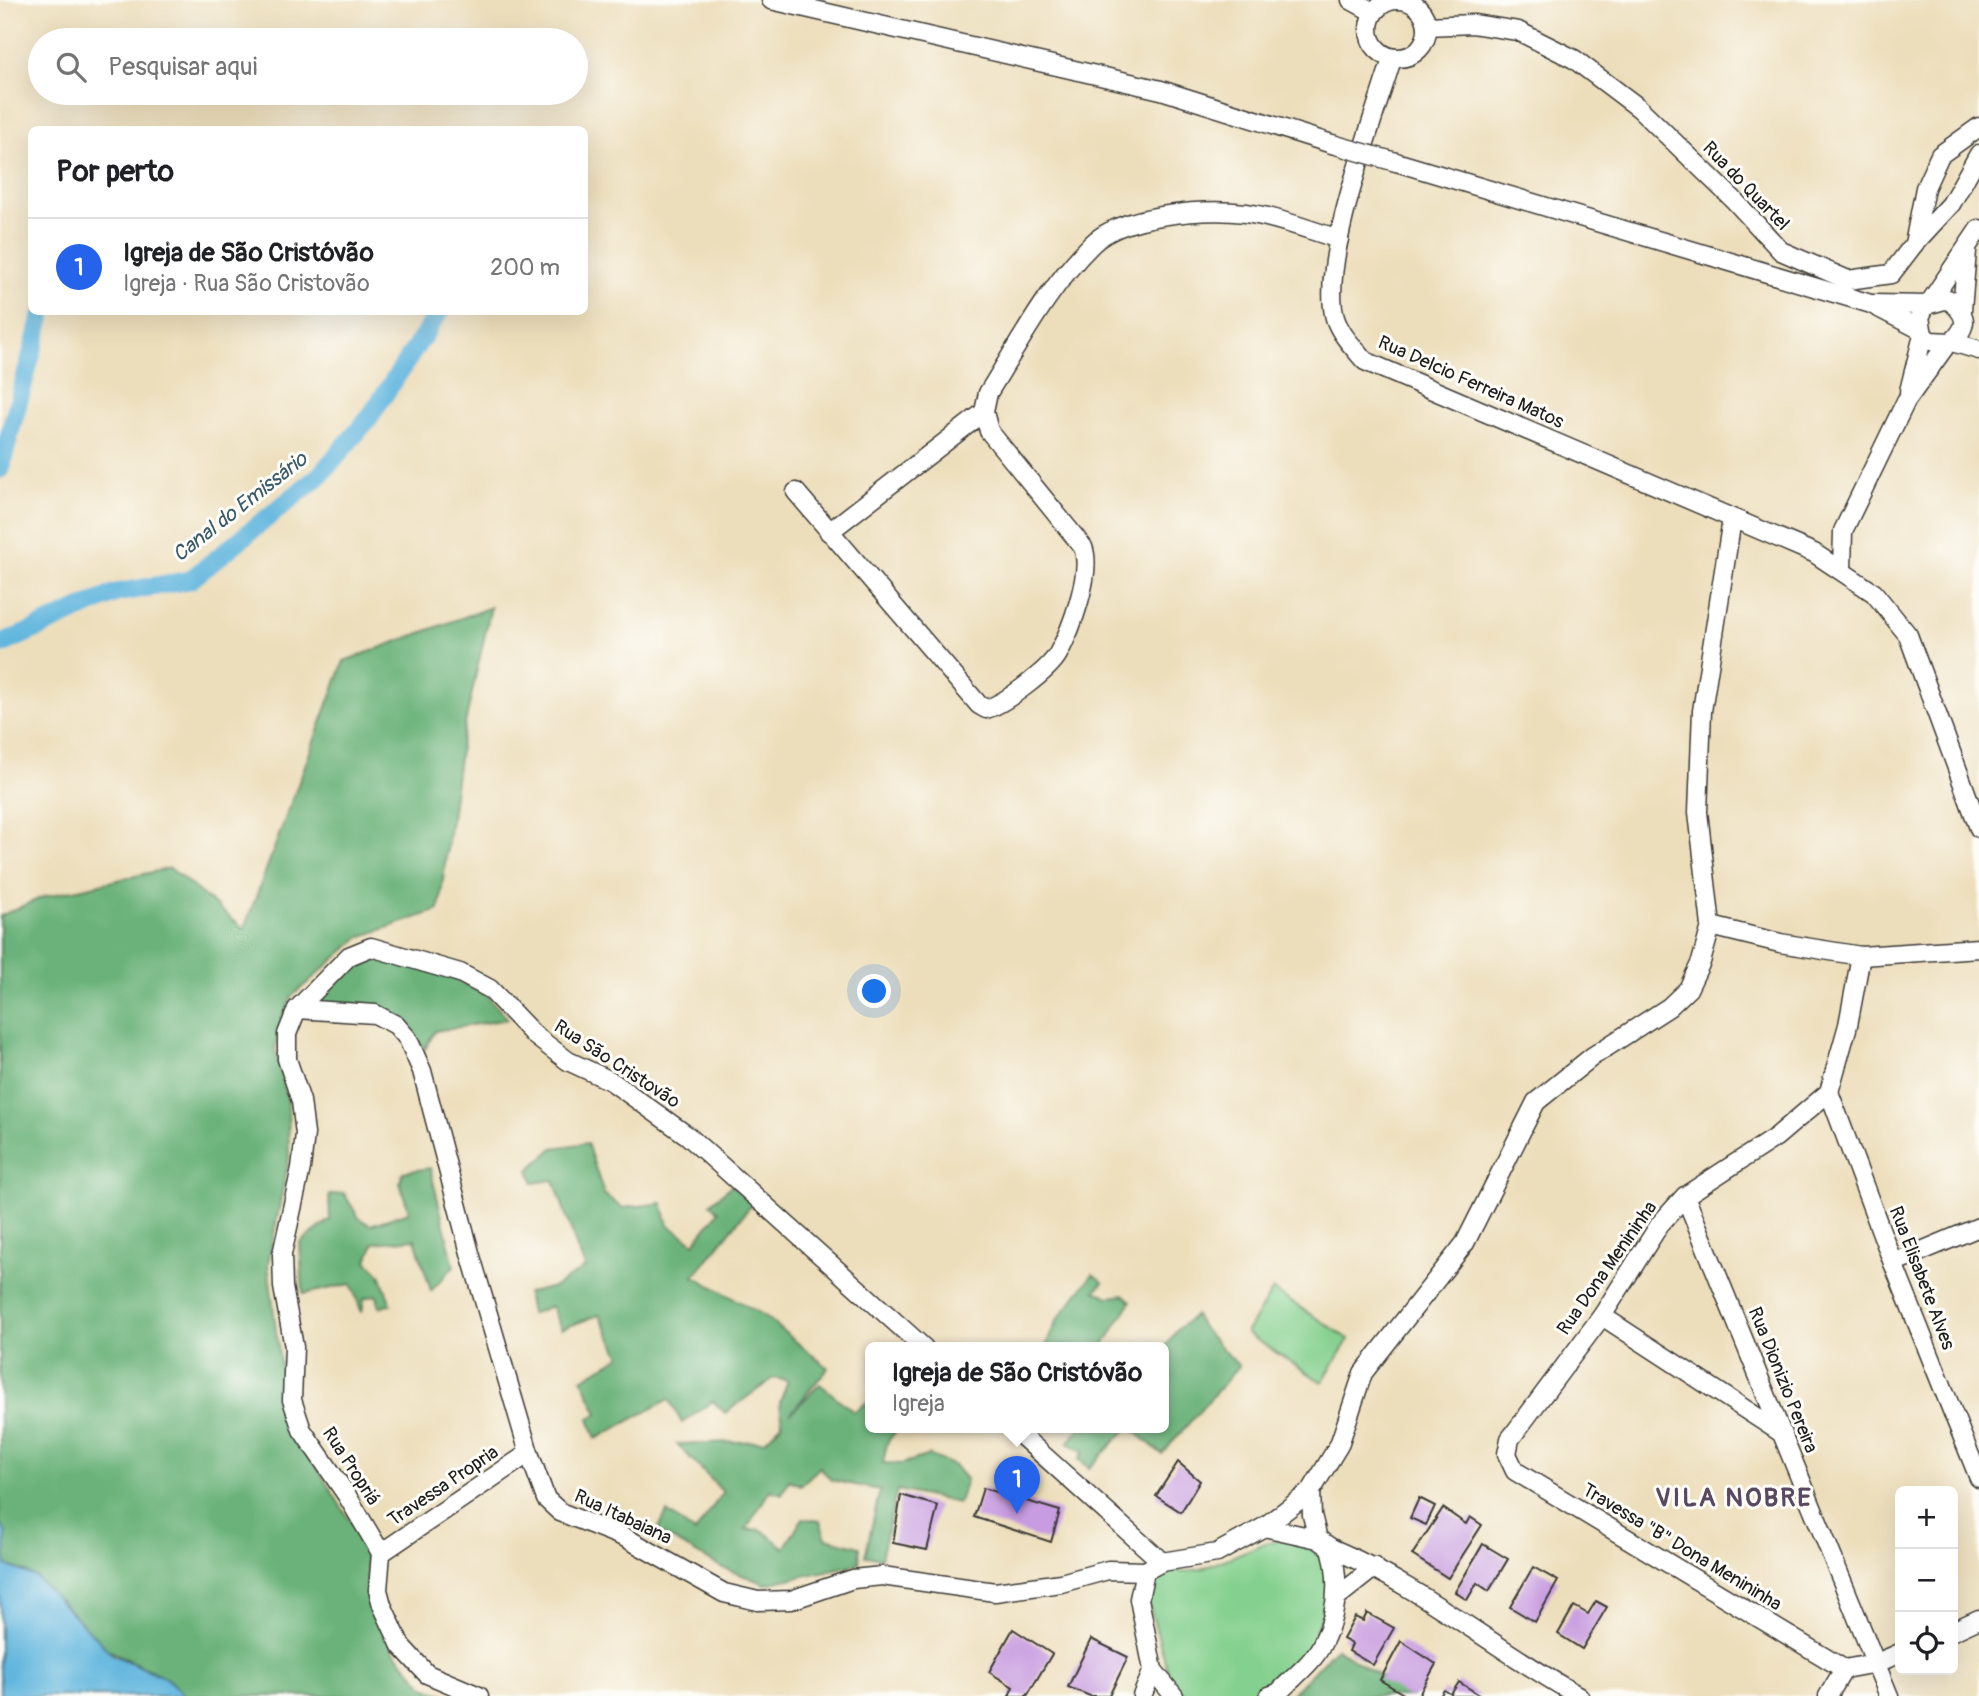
<!DOCTYPE html>
<html lang="pt">
<head>
<meta charset="utf-8">
<style>
	body { margin:0; font-family:Pangolin,sans-serif; background:#f2f2f2; color:#202124 }
	.controls { position:absolute; right:21px; bottom:21px; display:grid; overflow:hidden; border-radius:10px; box-shadow:0 7px 28px #0002 }
	.controls button { width:63px; height:63px; display:grid; place-items:center; padding:0; border:0; border-bottom:2px solid #e0e0e0; background:#fff; color:#202124; font:35px sans-serif }
	.you { position:absolute; left:875px; top:992px; width:24px; height:24px; margin:-18px; border:5px solid #fff; border-radius:50%; background:#1a73e8; box-shadow:0 0 0 10px #1a73e833 }
	.badge { display:grid; place-items:center; width:46px; height:46px; border-radius:50%; background:#2563eb; color:#fff; font-size:23px; font-weight:700 }
	.pin { position:absolute; translate:-50% -58px; filter:drop-shadow(0 2px 4px #0008) }
	.pin::after { content:''; position:absolute; top:37px; width:24px; height:21px; background:inherit; clip-path:polygon(0 0,100% 0,50% 100%) }
	.popup { position:absolute; left:865px; top:1342px; width:304px; height:91px; box-sizing:border-box; display:grid; place-content:center; border-radius:10px; background:#fff; filter:drop-shadow(0 2px 5px #0005); font-size:23px; white-space:nowrap; color:#757577 }
	.popup b { font-size:26px; color:#202124 }
	.popup::after { content:''; position:absolute; left:50%; top:100%; margin-left:-14px; border:14px solid transparent; border-top-color:#fff }
	.list { margin:0; padding:0; list-style:none }
	h2 { display:flex; justify-content:space-between; align-items:center; height:91px; margin:0; padding:0 28px; font-size:30px }
	h2 small { font-size:23px; font-weight:400; color:#757577 }
	.list li { display:grid; grid-template-columns:46px 1fr auto; gap:21px; align-items:center; box-sizing:border-box; height:98px; padding:0 28px; border-top:2px solid #e0e0e0 }
	.list b { display:block; font-size:26px; white-space:nowrap }
	.list p { margin:0; font-size:23px; white-space:nowrap; color:#757577 }
	.list em { font-size:23px; font-style:normal; color:#757577 }
	.icon { flex:none; width:38px; height:38px; fill:none; stroke:currentColor; stroke-width:2; stroke-linecap:round; stroke-linejoin:round }
	.map { position:relative; flex:none; width:1979px; height:1696px; overflow:hidden }
	.search { position:absolute; background:#fff; box-shadow:0 7px 28px #0002; left:28px; top:28px; width:560px; height:77px; display:flex; align-items:center; gap:18px; box-sizing:border-box; padding:0 24px; border-radius:38px; color:#757577; font-size:26px }
	.panel { position:absolute; background:#fff; box-shadow:0 7px 28px #0002; left:28px; top:126px; width:560px; height:189px; border-radius:10px }
	.map>svg:first-child { display:block }
</style>
</head>
<body>
<div class="map">
<svg width="1979" height="1696" viewBox="0 0 1979 1696">
	<rect width="100%" height="100%" fill="#fdfcf7"/>
	<filter id="ink" filterUnits="userSpaceOnUse"><feTurbulence type="fractalNoise" baseFrequency=".0143" numOctaves="2"/><feDisplacementMap in="SourceGraphic" scale="14" xChannelSelector="R" yChannelSelector="G"/><feConvolveMatrix kernelMatrix="1 2 1 2 8 2 1 2 1" color-interpolation-filters="sRGB"/></filter>
	<filter id="wash" filterUnits="userSpaceOnUse"><feTurbulence type="fractalNoise" baseFrequency=".00686" numOctaves="4" result="noise"/><feDisplacementMap in="SourceGraphic" scale="28" xChannelSelector="R" yChannelSelector="G"/><feGaussianBlur stdDeviation="1.57" result="paint"/><feColorMatrix in="noise" values="0 0 0 0 0 0 0 0 0 0 0 0 0 0 0 0 0 1.4 0 .05"/><feComposite in="paint" operator="in"/></filter>
	<g filter="url(#wash)">
		<rect width="100%" height="100%" fill="#eddebb"/>
		<g fill="#84d08e" stroke="#507655" stroke-width="2">
			<polygon points="1273,1290 1349,1339 1322,1382 1246,1333"/>
			<polygon points="1295,1537 1316,1546 1327,1564 1332,1586 1310,1646 1278,1686 1247,1696 1186,1696 1170,1679 1146,1593 1151,1577 1163,1567 1184,1572 1204,1568 1268,1542"/>
		</g>
		<g fill="#6bb279" stroke="#44674a" stroke-width="2">
			<polygon points="491,607 461,742 439,910 360,937 291,997 275,1049 288,1101 289,1158 268,1264 287,1420 364,1543 370,1598 393,1650 425,1687 448,1696 185,1696 165,1677 104,1648 67,1607 27,1572 0,1565 0,916 43,897 170,868 244,929 344,661"/>
			<polygon points="374,954 457,979 487,996 508,1019 435,1031 425,1049 403,1025 310,1003 352,962"/>
			<polygon points="587,1143 604,1194 622,1208 662,1203 668,1225 694,1243 719,1211 710,1204 732,1185 753,1203 694,1276 765,1316 828,1368 790,1414 820,1384 854,1412 870,1400 870,1428 898,1428 887,1443 883,1463 901,1464 929,1455 955,1466 966,1479 959,1503 897,1490 881,1558 865,1556 880,1490 831,1480 820,1467 801,1485 789,1480 782,1494 770,1490 746,1529 762,1530 784,1548 803,1518 820,1521 826,1538 860,1547 859,1564 766,1584 723,1568 657,1531 667,1512 695,1533 723,1492 677,1444 765,1441 782,1424 780,1402 788,1381 774,1378 725,1413 713,1401 682,1423 669,1399 596,1439 589,1418 598,1414 582,1379 621,1356 599,1315 561,1329 551,1306 531,1314 527,1293 554,1287 586,1267 578,1251 554,1180 534,1183 529,1170 553,1148"/>
			<polygon points="430,1168 454,1266 431,1291 415,1239 374,1243 367,1261 380,1274 391,1305 379,1307 377,1295 364,1298 362,1313 351,1284 303,1294 300,1243 330,1220 329,1195 344,1193 358,1217 370,1225 409,1212 400,1183 403,1172"/>
			<polygon points="1093,1274 1103,1282 1095,1291 1109,1297 1124,1295 1131,1301 1102,1348 1045,1348 1057,1320"/>
			<polygon points="1195,1315 1203,1329 1239,1366 1162,1454 1131,1428 1164,1428 1164,1349 1177,1330"/>
			<polygon points="1080,1428 1128,1428 1089,1468 1079,1459 1084,1452 1068,1443"/>
			<polygon points="1336,1648 1411,1696 1290,1696"/>
		</g>
		<polygon fill="#62b6de" stroke="#3f697d" stroke-width="2" points="0,1524 6,1532 6,1565 36,1577 113,1655 165,1677 185,1696 0,1696"/>
		<g fill="none" stroke-linecap="round" stroke-linejoin="round">
			<g stroke="#62b6de" stroke-width="19">
				<polyline points="0,469 43,312"/>
				<polyline points="0,645 116,593 190,580 319,476 369,418 439,312"/>
			</g>
		</g>
		<g id="blocks">
			<g fill="#c79ce0">
				<polygon points="1178,1462 1200,1481 1181,1512 1156,1496"/>
				<polygon points="983,1488 1060,1511 1051,1542 974,1517"/>
				<polygon points="901,1495 938,1506 927,1550 893,1543"/>
				<polygon points="1419,1498 1435,1506 1426,1525 1410,1518"/>
				<polygon points="1443,1508 1466,1524 1470,1517 1482,1525 1448,1578 1412,1555"/>
				<polygon points="1483,1544 1508,1559 1489,1591 1477,1583 1467,1600 1455,1592"/>
				<polygon points="1533,1567 1558,1581 1535,1622 1510,1607"/>
				<polygon points="1596,1601 1607,1607 1582,1649 1558,1634 1574,1606 1588,1614"/>
				<polygon points="1367,1613 1394,1628 1373,1665 1349,1651 1352,1644 1343,1639 1355,1617 1363,1621"/>
				<polygon points="1013,1629 1052,1654 1027,1696 1009,1696 1013,1687 989,1672"/>
				<polygon points="1091,1639 1128,1657 1109,1696 1090,1696 1068,1687"/>
				<polygon points="1401,1641 1436,1664 1418,1696 1407,1696 1380,1680"/>
				<polygon points="1459,1682 1481,1696 1440,1696 1444,1690 1451,1694"/>
			</g>
		</g>
	</g>
	<g filter="url(#ink)">
		<use href="#blocks" fill-opacity="0" stroke="#3b3934" stroke-width="2"/>
		<g fill="none" stroke-linecap="round" stroke-linejoin="round">
			<defs>
				<g id="minor">
					<polyline points="771,0 1161,90 1332,144"/>
					<polyline points="1351,0 1373,12"/>
					<circle cx="1398" cy="29" r="29"/>
					<polyline points="1427,26 1473,24 1518,31 1574,59 1639,108 1733,199 1781,251 1848,280 1891,274 1914,244 1925,188 1940,155 1979,127"/>
					<path d="M 1392,59 C 1374,118 1319,263 1335,318 C 1340,334 1354,348 1365,361 L 1814,553 L 1874,593 L 1908,635 L 1979,828"/>
					<polyline points="1396,162 1871,304 1921,330"/>
					<polyline points="1914,244 1951,204 1979,154"/>
					<polyline points="1930,302 1979,229"/>
					<polyline points="1874,304 1926,305"/>
					<polyline points="1962,310 1967,251"/>
					<polyline points="1952,342 1979,350"/>
					<path d="M 1909,391 L 1923,335 L 1920,317 L 1926,305 L 1948,299 C 1967,315 1970,324 1952,342 L 1930,341 L 1923,335"/>
					<path d="M 796,492 L 979,705 L 986,709 C 1003,705 1049,670 1058,654 C 1071,630 1093,572 1083,547 L 989,431 L 984,412 L 988,393 C 1020,342 1049,286 1092,244 C 1122,214 1205,208 1246,213 C 1277,217 1309,230 1339,239"/>
					<polyline points="829,532 984,412"/>
					<polyline points="1842,569 1843,531 1906,401 1947,344"/>
					<polyline points="1711,926 1780,943 1861,956 1979,948"/>
					<polyline points="297,1009 375,1014 396,1025 408,1039 422,1071 470,1253 529,1453 546,1499 560,1512 626,1538 724,1593 758,1601 791,1600 853,1579 882,1576 995,1592 1061,1583 1108,1570 1145,1571"/>
					<polyline points="1829,1092 1893,1263 1979,1478"/>
					<polyline points="1685,1196 1889,1696"/>
					<polyline points="1893,1263 1979,1227"/>
					<polyline points="1602,1316 1783,1434"/>
					<polyline points="1013,1428 1162,1562"/>
					<polyline points="1311,1491 1312,1515 1318,1539"/>
					<path d="M 1264,1527 L 1318,1539 L 1331,1548 C 1340,1581 1338,1613 1322,1644 C 1314,1662 1291,1679 1278,1693 L 1269,1696"/>
					<path d="M 1331,1548 C 1419,1585 1495,1649 1579,1696"/>
					<polyline points="381,1553 529,1453"/>
					<polyline points="1337,1597 1375,1567"/>
					<polyline points="1953,1631 1979,1619"/>
					<polyline points="1844,1669 1515,1471 1507,1454 1510,1439 1602,1316 1660,1224 1685,1196 1776,1137 1829,1092 1848,1025 1861,956"/>
					<polyline points="479,1696 427,1674 401,1646 382,1605 378,1590 381,1553 346,1494 302,1430 292,1400 294,1347 283,1287 282,1254 301,1168 305,1134 301,1101 287,1059 287,1034 297,1009 349,956 371,947 460,973 490,989 534,1035 568,1061 611,1081 688,1136 924,1348"/>
					<polyline points="1142,1696 1153,1670"/>
					<polyline points="1174,1696 1153,1670 1139,1599 1145,1571 1162,1562 1217,1553 1264,1527 1311,1491 1339,1445 1363,1373 1465,1243 1536,1102 1593,1056 1669,1007 1688,989 1701,962 1711,926 1698,812 1702,711 1732,519"/>
					<polyline points="1828,1696 1844,1669 1877,1663 1900,1653"/>
				</g>
			</defs>
			<use href="#minor" stroke="#3b3934" stroke-width="21"/>
			<use href="#minor" stroke="#fff" stroke-width="18"/>
			<defs>
				<polyline id="minor-bridge" points="1332,144 1396,162"/>
			</defs>
			<use href="#minor-bridge" stroke="#3b3934" stroke-width="21" stroke-linecap="butt"/>
			<use href="#minor-bridge" stroke="#fff" stroke-width="18"/>
		</g>
	</g>
	<g text-anchor="middle" dominant-baseline="central" stroke-width="6" stroke-linejoin="round" paint-order="stroke">
		<g font-size="19" fill="#1c1c1c" stroke="#fdfcf7">
			<text transform="translate(1746 186) rotate(46)">Rua do Quartel</text>
			<text transform="translate(1471 382) rotate(24)">Rua Delcio Ferreira Matos</text>
			<text transform="translate(617 1064) rotate(33)">Rua São Cristovão</text>
			<text transform="translate(1607 1268) rotate(-55)">Rua Dona Menininha</text>
			<text transform="translate(1922 1278) rotate(69)">Rua Elisabete Alves</text>
			<text transform="translate(1783 1380) rotate(68)">Rua Dionizio Pereira</text>
			<text transform="translate(351 1466) rotate(57)">Rua Propriá</text>
			<text transform="translate(443 1486) rotate(-34)">Travessa Propria</text>
			<text transform="translate(623 1517) rotate(25)">Rua Itabaiana</text>
			<text transform="translate(1682 1547) rotate(31)">Travessa "B" Dona Menininha</text>
		</g>
		<g font-size="21" font-style="italic" fill="#385a6a" stroke="#fdfcf7">
			<text transform="translate(240 507) rotate(-38)">Canal do Emissário</text>
		</g>
		<g font-size="26" font-weight="bold" letter-spacing="2" fill="#584961" stroke="#fdfcf7">
			<text x="1734" y="1498">VILA NOBRE</text>
		</g>
	</g>
</svg>
<div class="controls">
<button>+</button>
<button>−</button>
<button><svg class="icon" aria-label="locate" viewBox="0 0 24 24"><circle cx="12" cy="12" r="6"/><path d="M12 2v4M12 18v4M2 12h4M18 12h4"/></svg></button>
</div>
<div class="you"></div>
<div class="pin badge" style="left:1017px;top:1514px">1</div>
<div class="popup"><b>Igreja de São Cristóvão</b>Igreja</div>
<div class="search"><svg class="icon" aria-label="search" viewBox="0 0 24 24"><circle cx="10" cy="10" r="6"/><path d="M15 15l6 6"/></svg>Pesquisar aqui</div>
<section class="panel">
<h2>Por perto<small></small></h2>
<ul class="list">
<li><span class="badge">1</span><div><b>Igreja de São Cristóvão</b><p>Igreja · Rua São Cristovão</p></div><em>200 m</em></li>
</ul>
</section>
</div>
</body>
</html>
